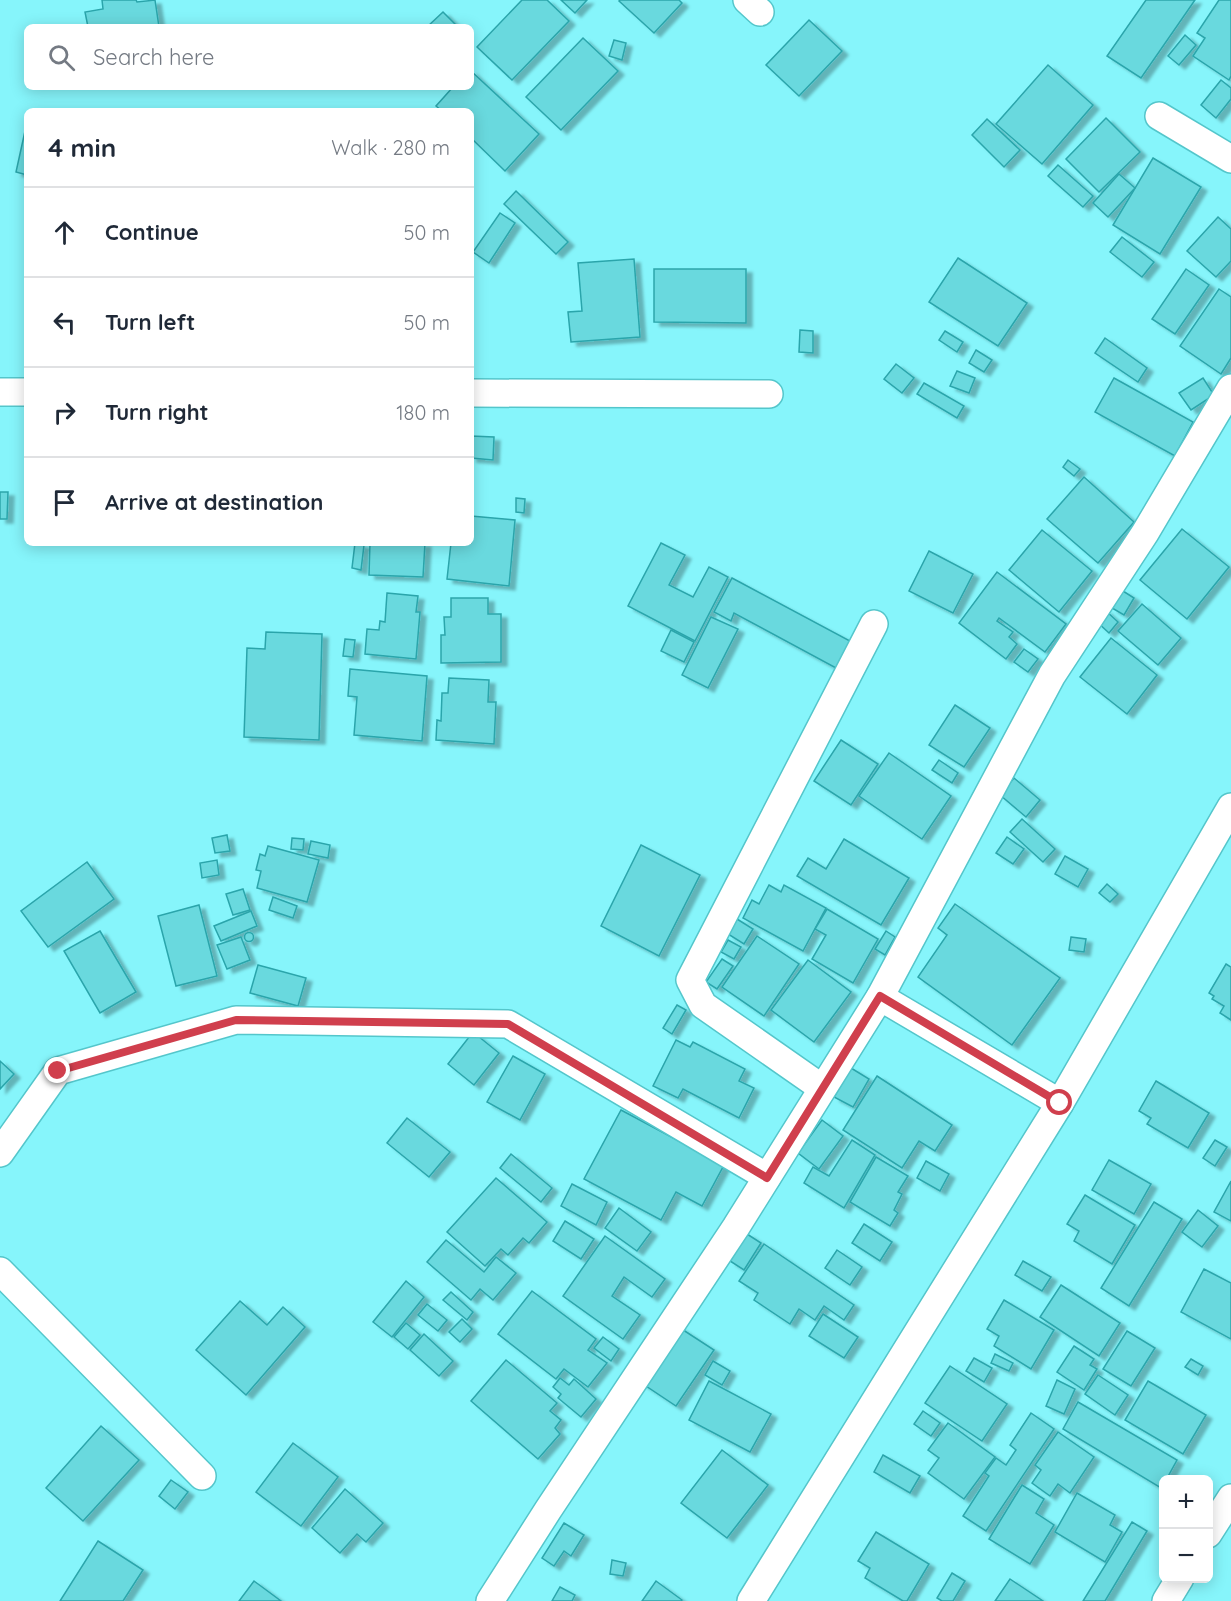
<!DOCTYPE html>
<html lang="en">
<head>
<meta charset="utf-8">
<style>
	body { margin:0; font-family:Quicksand,sans-serif; background:#f2f2f3; color:#1f2937 }
	.controls { position:absolute; right:18px; bottom:18px; display:grid; overflow:hidden; border-radius:9px; box-shadow:0 3px 15px #0003 }
	.controls button { width:54px; height:54px; display:grid; place-items:center; padding:0; border:0; border-bottom:2px solid #e0e1e3; background:#fff; color:#1f2937; font:30px sans-serif }
	.stop { position:absolute; width:18px; height:18px; margin:-14px; border:4px solid #d03f4d; border-radius:50%; background:#fff }
	.stop.end { background:#d03f4d; border-color:#fff; box-shadow:0 2px 6px #0008 }
	.list { margin:0; padding:0; list-style:none }
	h2 { display:flex; justify-content:space-between; align-items:center; height:78px; margin:0; padding:0 24px; font-size:26px }
	h2 small { font-size:20px; font-weight:400; color:#747a83 }
	.list li { display:grid; grid-template-columns:39px 1fr auto; gap:18px; align-items:center; box-sizing:border-box; height:90px; padding:0 24px; border-top:2px solid #e0e1e3 }
	.list b { display:block; font-size:22px; white-space:nowrap }
	.list em { font-size:20px; font-style:normal; color:#747a83 }
	.icon { flex:none; width:33px; height:33px; fill:none; stroke:currentColor; stroke-width:2; stroke-linecap:round; stroke-linejoin:round }
	.map { position:relative; flex:none; width:1231px; height:1601px; overflow:hidden }
	.search { position:absolute; background:#fff; box-shadow:0 3px 15px #0003; left:24px; top:24px; width:450px; height:66px; display:flex; align-items:center; gap:15px; box-sizing:border-box; padding:0 21px; border-radius:9px; color:#747a83; font-size:22px }
	.panel { position:absolute; background:#fff; box-shadow:0 3px 15px #0003; left:24px; top:108px; width:450px; height:438px; border-radius:9px }
	.map>svg:first-child { display:block }
</style>
</head>
<body>
<div class="map">
<svg width="1231" height="1601" viewBox="0 0 1231 1601">
	<defs>
		<filter id="shadow"><feDropShadow dx="6" dy="4" stdDeviation="1.5" flood-color="#0004"/></filter>
	</defs>
	<rect width="100%" height="100%" fill="#86f5fb"/>
	<g fill="#69d9de" stroke="#2ba5ab" stroke-width="1.5" filter="url(#shadow)">
		<polygon points="102,0 136,0 137,2 155,0 159,27 88,27 85,12 103,9"/>
		<polygon points="522,0 547,0 569,21 512,80 477,47"/>
		<polygon points="561,0 587,0 575,13"/>
		<polygon points="620,0 679,0 682,3 654,33 619,1"/>
		<polygon points="1146,0 1195,0 1141,78 1107,56"/>
		<polygon points="1219,0 1231,0 1231,76 1229,80 1193,56 1205,38 1197,33"/>
		<polygon points="443,12 458,27 427,27"/>
		<polygon points="809,20 842,51 799,96 766,65"/>
		<polygon points="1185,35 1196,45 1179,65 1168,56"/>
		<polygon points="583,38 618,71 561,130 526,97"/>
		<polygon points="614,40 626,43 622,60 609,56"/>
		<polygon points="1048,65 1093,105 1042,164 996,124"/>
		<polygon points="471,71 539,134 505,171 471,138 471,111 442,111 436,106 453,87 471,87"/>
		<polygon points="1221,80 1231,88 1231,99 1216,118 1201,105"/>
		<polygon points="1106,118 1140,152 1099,192 1066,159"/>
		<polygon points="987,119 1020,150 1004,167 972,135"/>
		<polygon points="27,122 27,175 16,172"/>
		<polygon points="1153,158 1201,187 1160,254 1113,225"/>
		<polygon points="1058,165 1093,196 1083,207 1048,176"/>
		<polygon points="1119,174 1135,188 1108,217 1093,203"/>
		<polygon points="516,191 568,242 556,254 504,204"/>
		<polygon points="500,213 515,223 489,263 473,252"/>
		<polygon points="1218,217 1231,229 1231,261 1216,277 1187,251"/>
		<polygon points="1122,237 1154,262 1142,277 1110,252"/>
		<polygon points="958,258 1027,303 998,346 929,302"/>
		<polygon points="634,259 640,337 571,342 568,312 582,311 578,263"/>
		<polygon points="654,269 746,269 746,323 654,322"/>
		<polygon points="1186,269 1209,285 1175,334 1152,319"/>
		<polygon points="1219,289 1231,297 1231,358 1221,374 1180,346"/>
		<polygon points="800,330 813,331 813,353 799,352"/>
		<polygon points="945,331 963,342 957,352 939,340"/>
		<polygon points="1105,338 1147,368 1138,382 1095,353"/>
		<polygon points="976,350 992,360 984,372 969,363"/>
		<polygon points="896,364 914,378 902,393 884,379"/>
		<polygon points="957,371 975,378 969,393 950,386"/>
		<polygon points="1114,378 1193,422 1175,456 1095,412"/>
		<polygon points="1203,378 1214,395 1191,410 1179,393"/>
		<polygon points="924,383 964,406 957,418 917,394"/>
		<polygon points="471,436 494,437 493,460 471,458"/>
		<polygon points="1068,460 1080,469 1074,476 1063,467"/>
		<polygon points="1084,477 1134,522 1098,563 1047,519"/>
		<polygon points="0,492 8,492 7,519 0,519"/>
		<polygon points="516,498 525,499 524,513 516,512"/>
		<polygon points="471,516 515,520 509,586 447,579 451,543 471,543"/>
		<polygon points="1182,529 1229,567 1187,619 1140,580"/>
		<polygon points="1042,530 1092,571 1059,612 1009,570"/>
		<polygon points="355,543 364,545 361,570 352,568"/>
		<polygon points="370,543 425,543 423,577 369,575"/>
		<polygon points="661,543 685,555 669,585 693,597 709,567 728,577 695,641 628,606"/>
		<polygon points="929,551 973,574 953,613 909,591"/>
		<polygon points="997,572 1066,624 1045,652 999,618 997,621 1013,632 1009,637 1017,644 1006,659 959,623"/>
		<polygon points="732,578 850,641 836,668 734,613 731,621 714,612"/>
		<polygon points="1123,591 1134,598 1124,615 1112,608"/>
		<polygon points="387,593 418,596 416,612 420,612 416,659 365,654 367,629 379,630 380,621 385,622"/>
		<polygon points="451,598 488,598 488,614 501,614 501,662 441,663 441,635 445,635 444,617 451,617"/>
		<polygon points="1142,604 1181,638 1158,665 1118,631"/>
		<polygon points="1105,610 1118,622 1109,633 1096,621"/>
		<polygon points="711,617 738,629 708,688 682,675"/>
		<polygon points="671,630 694,642 684,662 661,651"/>
		<polygon points="266,632 322,634 319,740 244,737 247,648 265,649"/>
		<polygon points="1111,638 1157,675 1127,714 1080,677"/>
		<polygon points="345,639 355,640 353,657 343,656"/>
		<polygon points="1024,649 1038,659 1028,672 1014,662"/>
		<polygon points="350,669 427,676 422,741 354,735 357,697 348,696"/>
		<polygon points="449,678 489,680 488,702 496,702 494,744 436,740 437,720 441,721 442,693 448,693"/>
		<polygon points="955,705 990,728 964,767 929,745"/>
		<polygon points="841,740 878,764 851,805 814,781"/>
		<polygon points="889,753 951,796 922,839 859,796"/>
		<polygon points="939,760 958,773 952,783 932,770"/>
		<polygon points="1014,778 1040,800 1026,817 1000,795"/>
		<polygon points="1022,819 1055,849 1043,862 1010,832"/>
		<polygon points="227,835 230,851 215,853 212,838"/>
		<polygon points="1007,837 1024,849 1013,864 996,853"/>
		<polygon points="292,838 304,839 303,850 291,849"/>
		<polygon points="844,839 909,878 881,925 797,876 808,858 826,869"/>
		<polygon points="311,841 330,845 328,858 308,854"/>
		<polygon points="641,845 700,875 659,956 601,926"/>
		<polygon points="268,846 319,860 307,902 257,888 261,871 256,870 260,854 265,856"/>
		<polygon points="1065,856 1088,869 1078,887 1055,874"/>
		<polygon points="217,860 219,875 202,878 200,863"/>
		<polygon points="87,862 114,899 48,947 21,911"/>
		<polygon points="1107,884 1118,894 1110,902 1099,893"/>
		<polygon points="769,885 781,892 784,885 826,908 803,951 743,918 752,900 759,904"/>
		<polygon points="243,889 250,910 233,915 226,894"/>
		<polygon points="273,897 297,906 293,918 269,910"/>
		<polygon points="955,904 1060,978 1012,1045 918,977 947,935 938,928"/>
		<polygon points="199,905 217,976 176,986 158,916"/>
		<polygon points="827,909 878,939 853,983 812,959 826,935 815,929"/>
		<polygon points="251,911 257,926 221,941 214,926"/>
		<polygon points="737,919 753,929 744,944 728,934"/>
		<polygon points="100,931 136,992 100,1013 64,951"/>
		<polygon points="886,931 895,937 885,955 875,949"/>
		<circle cx="249" cy="937" r="4.5"/>
		<polygon points="757,936 799,964 764,1016 722,987"/>
		<polygon points="241,937 250,960 227,969 217,945"/>
		<polygon points="1071,937 1086,939 1084,952 1069,950"/>
		<polygon points="728,940 741,947 734,959 721,952"/>
		<polygon points="722,959 733,966 717,989 706,982"/>
		<polygon points="808,960 851,992 814,1042 771,1010"/>
		<polygon points="1226,964 1231,967 1231,1020 1220,1013 1224,1006 1212,999 1214,996 1209,993"/>
		<polygon points="258,965 306,978 298,1006 250,993"/>
		<polygon points="677,1005 686,1010 672,1034 663,1028"/>
		<polygon points="473,1032 499,1053 474,1085 448,1064"/>
		<polygon points="676,1040 690,1047 693,1042 745,1069 739,1081 754,1088 739,1118 683,1089 678,1098 653,1086"/>
		<polygon points="513,1056 545,1074 520,1120 487,1102"/>
		<polygon points="0,1061 14,1074 0,1089"/>
		<polygon points="851,1068 869,1079 853,1107 834,1097"/>
		<polygon points="877,1076 952,1125 935,1151 919,1141 902,1168 843,1130"/>
		<polygon points="1156,1081 1209,1113 1188,1148 1147,1124 1151,1118 1139,1111"/>
		<polygon points="621,1110 724,1165 702,1206 676,1192 661,1220 584,1179"/>
		<polygon points="407,1118 450,1152 429,1177 387,1143"/>
		<polygon points="822,1120 843,1136 819,1169 798,1153"/>
		<polygon points="852,1140 875,1155 844,1208 804,1183 813,1167 829,1176"/>
		<polygon points="1215,1140 1227,1147 1215,1166 1203,1158"/>
		<polygon points="511,1154 552,1188 541,1202 500,1168"/>
		<polygon points="876,1157 908,1176 898,1192 902,1194 894,1210 898,1213 890,1226 850,1202"/>
		<polygon points="1109,1160 1151,1184 1134,1214 1092,1190"/>
		<polygon points="926,1161 949,1174 940,1191 917,1178"/>
		<polygon points="496,1178 547,1222 529,1243 523,1238 508,1255 501,1249 485,1266 447,1232"/>
		<polygon points="1231,1181 1231,1221 1214,1212"/>
		<polygon points="572,1184 607,1202 596,1225 561,1206"/>
		<polygon points="1085,1195 1135,1225 1112,1264 1074,1241 1079,1231 1067,1224"/>
		<polygon points="1154,1202 1182,1219 1129,1306 1101,1288"/>
		<polygon points="619,1208 651,1232 637,1251 605,1228"/>
		<polygon points="1198,1210 1218,1226 1202,1247 1182,1232"/>
		<polygon points="565,1221 594,1239 581,1259 553,1241"/>
		<polygon points="864,1224 892,1242 880,1261 852,1243"/>
		<polygon points="747,1234 761,1243 744,1270 730,1261"/>
		<polygon points="605,1236 665,1279 652,1297 624,1277 612,1296 640,1315 623,1339 563,1296"/>
		<polygon points="446,1240 484,1272 496,1257 516,1273 493,1300 480,1289 471,1300 427,1262"/>
		<polygon points="764,1244 854,1305 844,1320 824,1306 815,1320 799,1309 790,1324 754,1300 758,1293 739,1281"/>
		<polygon points="837,1250 862,1267 850,1285 825,1268"/>
		<polygon points="1023,1261 1051,1277 1042,1291 1015,1275"/>
		<polygon points="1204,1269 1231,1283 1231,1339 1181,1312"/>
		<polygon points="406,1281 424,1297 392,1337 373,1322"/>
		<polygon points="1061,1285 1120,1323 1099,1356 1040,1317"/>
		<polygon points="532,1291 596,1339 588,1350 607,1363 588,1387 564,1369 556,1379 498,1334"/>
		<polygon points="451,1292 473,1312 467,1320 443,1300"/>
		<polygon points="1004,1300 1054,1330 1031,1369 994,1346 999,1336 987,1329"/>
		<polygon points="240,1301 267,1325 283,1307 305,1327 246,1395 196,1350"/>
		<polygon points="427,1304 447,1320 438,1331 418,1315"/>
		<polygon points="823,1314 858,1337 844,1358 809,1336"/>
		<polygon points="462,1319 472,1329 460,1342 449,1332"/>
		<polygon points="406,1323 420,1335 408,1349 394,1337"/>
		<polygon points="674,1324 714,1350 676,1406 637,1380"/>
		<polygon points="1127,1331 1155,1348 1131,1386 1103,1369"/>
		<polygon points="424,1334 453,1361 439,1376 410,1350"/>
		<polygon points="603,1337 619,1349 611,1361 594,1348"/>
		<polygon points="1074,1346 1094,1359 1090,1365 1097,1369 1084,1390 1057,1372"/>
		<polygon points="995,1354 1013,1363 1009,1371 991,1363"/>
		<polygon points="974,1358 992,1368 984,1382 966,1371"/>
		<polygon points="1191,1359 1203,1366 1198,1375 1185,1367"/>
		<polygon points="506,1360 557,1403 550,1411 561,1420 555,1428 560,1434 538,1459 471,1401"/>
		<polygon points="713,1361 730,1371 722,1385 705,1375"/>
		<polygon points="950,1366 1007,1404 982,1441 925,1403"/>
		<polygon points="1098,1375 1128,1395 1115,1415 1085,1394"/>
		<polygon points="560,1378 569,1385 574,1379 596,1399 581,1417 558,1398 561,1394 553,1387"/>
		<polygon points="1057,1380 1075,1389 1064,1414 1046,1406"/>
		<polygon points="709,1381 771,1414 750,1452 689,1420"/>
		<polygon points="1148,1381 1206,1415 1183,1454 1125,1420"/>
		<polygon points="1078,1402 1177,1460 1166,1480 1164,1480 1161,1488 1063,1429"/>
		<polygon points="923,1411 940,1423 931,1436 914,1424"/>
		<polygon points="1031,1413 1054,1429 986,1531 963,1516 989,1476 985,1473 996,1458 1006,1465 1016,1450 1010,1445"/>
		<polygon points="948,1423 995,1457 964,1499 928,1473 939,1458 928,1450"/>
		<polygon points="101,1426 139,1460 83,1521 46,1488"/>
		<polygon points="1058,1432 1094,1457 1070,1493 1058,1484 1050,1496 1032,1483 1041,1470 1035,1465"/>
		<polygon points="293,1443 338,1477 301,1526 256,1492"/>
		<polygon points="722,1450 768,1485 727,1538 681,1503"/>
		<polygon points="883,1455 920,1476 910,1493 874,1472"/>
		<polygon points="171,1480 188,1492 175,1509 159,1496"/>
		<polygon points="1022,1485 1044,1499 1036,1513 1054,1525 1030,1564 989,1539"/>
		<polygon points="345,1489 383,1523 366,1542 357,1534 340,1553 312,1528"/>
		<polygon points="1077,1493 1115,1515 1110,1525 1122,1532 1105,1562 1055,1532"/>
		<polygon points="1132,1522 1147,1531 1105,1601 1083,1601"/>
		<polygon points="564,1523 584,1535 571,1556 564,1551 554,1566 542,1558"/>
		<polygon points="876,1532 929,1564 907,1601 903,1601 865,1578 870,1568 858,1561"/>
		<polygon points="98,1541 143,1570 123,1601 60,1601"/>
		<polygon points="612,1560 626,1563 623,1576 610,1574"/>
		<polygon points="952,1573 965,1581 953,1601 942,1601 937,1598"/>
		<polygon points="1010,1579 1043,1601 995,1601"/>
		<polygon points="254,1581 281,1601 239,1601"/>
		<polygon points="656,1581 682,1600 681,1601 642,1601"/>
		<polygon points="560,1587 575,1595 572,1601 552,1601"/>
	</g>
	<g fill="none" stroke-linecap="round" stroke-linejoin="round">
		<defs>
			<g id="street">
				<polyline points="747,0 760,12"/>
				<polyline points="1159,116 1231,159"/>
				<polyline points="0,392 27,392"/>
				<polyline points="471,393 769,394"/>
				<polyline points="880,997 1060,1103"/>
				<polyline points="822,1088 703,1005 690,980 874,624"/>
				<polyline points="0,1153 58,1071 236,1020 508,1024 767,1177"/>
				<polyline points="0,1271 202,1476"/>
				<polyline points="1208,1534 1231,1498"/>
				<polyline points="490,1601 548,1510 736,1227 880,997 1052,675 1145,533 1231,388"/>
				<polyline points="751,1601 1060,1103 1231,807"/>
				<polyline points="1166,1601 1180,1578"/>
			</g>
		</defs>
		<use href="#street" stroke="#54c6cb" stroke-width="30"/>
		<use href="#street" stroke="#fff" stroke-width="27"/>
	</g>
	<g fill="none" stroke-linecap="round" stroke-linejoin="round">
		<polyline stroke="#d03f4d" stroke-width="8" points="58,1071 236,1020 508,1024 767,1178 880,996 1060,1103"/>
	</g>
</svg>
<div class="controls">
<button>+</button>
<button>−</button>
</div>
<div class="stop" style="left:1060px;top:1103px"></div>
<div class="stop end" style="left:58px;top:1071px"></div>
<div class="search"><svg class="icon" aria-label="search" viewBox="0 0 24 24"><circle cx="10" cy="10" r="6"/><path d="M15 15l6 6"/></svg>Search here</div>
<section class="panel">
<h2>4 min<small>Walk · 280 m</small></h2>
<ul class="list">
<li><svg class="icon" aria-label="ahead" viewBox="0 0 24 24"><path d="M12 20V5M6 11l6-6 6 6"/></svg><div><b>Continue</b></div><em>50 m</em></li>
<li><svg class="icon" aria-label="left" viewBox="0 0 24 24"><path d="M17 20v-9H6M10 6l-5 5 5 5"/></svg><div><b>Turn left</b></div><em>50 m</em></li>
<li><svg class="icon" aria-label="right" viewBox="0 0 24 24"><path d="M7 20v-9h11M14 6l5 5-5 5"/></svg><div><b>Turn right</b></div><em>180 m</em></li>
<li><svg class="icon" aria-label="arrive" viewBox="0 0 24 24"><path d="M6 21V4h12l-3 4 3 4H6"/></svg><div><b>Arrive at destination</b></div></li>
</ul>
</section>
</div>
</body>
</html>
